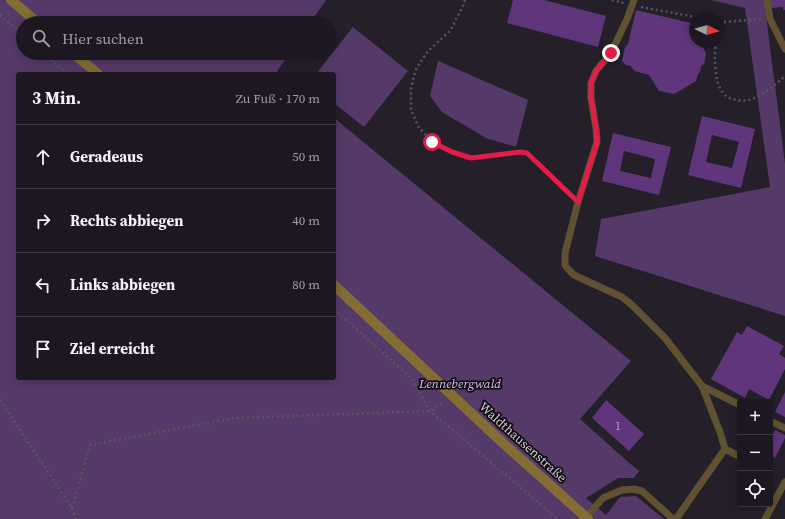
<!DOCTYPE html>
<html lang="de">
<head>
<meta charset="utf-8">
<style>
	body { margin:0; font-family:"Source Serif 4",serif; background:#252029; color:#f1f3f6 }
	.controls { position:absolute; right:12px; bottom:12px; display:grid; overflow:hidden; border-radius:4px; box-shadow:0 2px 10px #0003 }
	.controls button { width:36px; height:36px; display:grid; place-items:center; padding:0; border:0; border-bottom:1px solid #3a363e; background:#1c1720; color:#f1f3f6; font:20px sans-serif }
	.compass { position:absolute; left:689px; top:12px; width:36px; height:36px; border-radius:50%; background:#1c1720; box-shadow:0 2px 10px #0003; rotate:95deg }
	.stop { position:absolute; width:12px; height:12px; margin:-9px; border:3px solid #e11d48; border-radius:50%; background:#fff }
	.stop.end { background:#e11d48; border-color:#fff; box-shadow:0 1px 4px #0008 }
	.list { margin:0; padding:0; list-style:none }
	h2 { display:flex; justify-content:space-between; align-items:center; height:52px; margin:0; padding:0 16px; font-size:17px }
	h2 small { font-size:13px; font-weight:400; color:#a09fa5 }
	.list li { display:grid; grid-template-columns:26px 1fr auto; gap:12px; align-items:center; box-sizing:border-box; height:64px; padding:0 16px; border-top:1px solid #3a363e }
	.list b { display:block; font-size:15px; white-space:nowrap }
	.list em { font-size:13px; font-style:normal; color:#a09fa5 }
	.icon { flex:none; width:22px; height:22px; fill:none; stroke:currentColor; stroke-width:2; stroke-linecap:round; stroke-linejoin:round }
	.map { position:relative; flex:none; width:785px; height:519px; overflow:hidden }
	.search { position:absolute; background:#1c1720; box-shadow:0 2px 10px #0003; left:16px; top:16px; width:320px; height:44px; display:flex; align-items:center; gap:10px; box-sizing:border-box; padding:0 14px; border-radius:22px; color:#a09fa5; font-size:15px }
	.panel { position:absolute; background:#1c1720; box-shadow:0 2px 10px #0003; left:16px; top:72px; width:320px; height:308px; border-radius:4px }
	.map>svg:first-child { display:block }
</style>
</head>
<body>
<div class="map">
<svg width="785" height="519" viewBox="0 0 785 519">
	<rect width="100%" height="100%" fill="#251f2a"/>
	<g fill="#553a69">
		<polygon points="0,0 326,0 310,23 23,23 23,53 290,53 277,71 280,74 18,74 18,378 334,378 334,118 631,361 580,419 627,461 639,471 634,478 618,478 586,498 606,515 620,497 636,496 664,519 0,519"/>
		<polygon points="711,0 764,0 785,164 785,317 785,316 595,256 601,219 770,187 745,8"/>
		<polygon points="353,27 408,71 364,127 334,103 334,74 316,74"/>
		<polygon points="438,61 528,100 516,147 486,138 442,112 430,96"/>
	</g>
	<g fill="#5f367b" fill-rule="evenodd">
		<polygon points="513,0 544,0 606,16 598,47 507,23"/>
		<polygon points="770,0 785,0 785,10 783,10 783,7 771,8"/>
		<polygon points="636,10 695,24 695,42 700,42 706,53 704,64 701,66 700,72 698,74 696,81 674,94 659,91 649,75 634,71 631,66 626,65 622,61 625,47 628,44"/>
		<path d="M 702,116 L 755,129 L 741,188 L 688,175 ZM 712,135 L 739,142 L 732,168 L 706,162 Z"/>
		<path d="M 613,133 L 671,147 L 659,195 L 602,181 ZM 624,151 L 655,159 L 651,178 L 620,171 Z"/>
		<polygon points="747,326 784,346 779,354 785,358 785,369 769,400 749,389 745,398 711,379 737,332 742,335"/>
		<polygon points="785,392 785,417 775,412"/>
		<polygon points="606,400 644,434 629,451 592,418"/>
		<polygon points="775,430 785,435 785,438 775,458 770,455 770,440"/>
	</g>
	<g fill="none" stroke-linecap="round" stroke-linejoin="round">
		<g stroke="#5a545e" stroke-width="2.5" stroke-dasharray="2 3" stroke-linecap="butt">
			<polyline points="465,0 462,8 450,31 428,51 416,69 411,88 411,110 419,128 433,142 452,152 471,158 520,152 527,153 570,195"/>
			<polyline points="612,0 624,3"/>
			<polyline points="641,7 701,18"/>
			<polyline points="0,15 23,35"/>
			<polyline points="719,21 725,22 761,19"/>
			<path d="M 716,42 C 714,56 714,82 723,93 C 727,98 732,99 737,100 C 742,101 747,101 752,99 C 765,94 775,85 785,76"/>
			<polyline points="43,53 67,74"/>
			<polyline points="334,309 411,378 430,411 558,519"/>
			<polyline points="0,400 72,508 76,519"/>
			<polyline points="72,508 90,445 234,418 430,411 444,402"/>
		</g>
		<g stroke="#605230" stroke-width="7">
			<polyline points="634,0 627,19 611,53 596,71 591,83 591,98 596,129 597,142 578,202 565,253 565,265 568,269 574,275 622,297 632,305 665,338 702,386 720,432 725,449 676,519"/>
			<polyline points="767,0 770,19 785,49"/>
			<polyline points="702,386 740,405"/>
			<polyline points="770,421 785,428"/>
			<polyline points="725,449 739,456 740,454"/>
			<polyline points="586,517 603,498 622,490 634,489 642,491 673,519"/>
			<polyline points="765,519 785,482"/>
		</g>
		<g stroke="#836d35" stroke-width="10">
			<polyline points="11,0 38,23"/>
			<polyline points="73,53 98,74"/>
			<polyline points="334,285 503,443 588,519"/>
		</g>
	</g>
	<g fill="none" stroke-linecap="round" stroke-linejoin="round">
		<polyline stroke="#e11d48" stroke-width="5" points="432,142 452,152 471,158 520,152 527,153 578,202 597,142 596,129 591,98 591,83 596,71 611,53"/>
	</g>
	<g text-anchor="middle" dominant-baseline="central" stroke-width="3.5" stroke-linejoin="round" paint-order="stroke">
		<g font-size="11" fill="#b7aac0">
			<text x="618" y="426">1</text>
		</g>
		<g font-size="13" font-style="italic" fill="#ddbcf7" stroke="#0d0a0f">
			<text x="460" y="383">Lennebergwald</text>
		</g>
		<g font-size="13" fill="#d4d0d7" stroke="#0d0a0f">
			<text transform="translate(523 442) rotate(42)">Waldthausenstraße</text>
		</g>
	</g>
</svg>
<div class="controls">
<button>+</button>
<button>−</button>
<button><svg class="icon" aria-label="locate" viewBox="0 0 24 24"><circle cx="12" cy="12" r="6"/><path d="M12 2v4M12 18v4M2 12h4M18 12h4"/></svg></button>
</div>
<svg class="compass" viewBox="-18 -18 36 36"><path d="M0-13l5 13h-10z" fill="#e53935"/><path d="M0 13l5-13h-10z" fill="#a09fa5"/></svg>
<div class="stop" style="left:432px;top:142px"></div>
<div class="stop end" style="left:611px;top:53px"></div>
<div class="search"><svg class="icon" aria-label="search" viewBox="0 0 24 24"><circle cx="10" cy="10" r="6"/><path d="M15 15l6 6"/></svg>Hier suchen</div>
<section class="panel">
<h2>3 Min.<small>Zu Fuß · 170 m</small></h2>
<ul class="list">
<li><svg class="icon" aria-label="ahead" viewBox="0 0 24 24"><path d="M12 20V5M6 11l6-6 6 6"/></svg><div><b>Geradeaus</b></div><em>50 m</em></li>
<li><svg class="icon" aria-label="right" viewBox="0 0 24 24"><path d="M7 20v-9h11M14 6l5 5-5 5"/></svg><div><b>Rechts abbiegen</b></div><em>40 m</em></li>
<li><svg class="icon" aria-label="left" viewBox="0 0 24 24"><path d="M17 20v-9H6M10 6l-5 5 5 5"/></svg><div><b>Links abbiegen</b></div><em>80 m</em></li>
<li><svg class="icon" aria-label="arrive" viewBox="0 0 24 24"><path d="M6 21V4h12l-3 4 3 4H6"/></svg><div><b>Ziel erreicht</b></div></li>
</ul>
</section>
</div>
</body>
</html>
